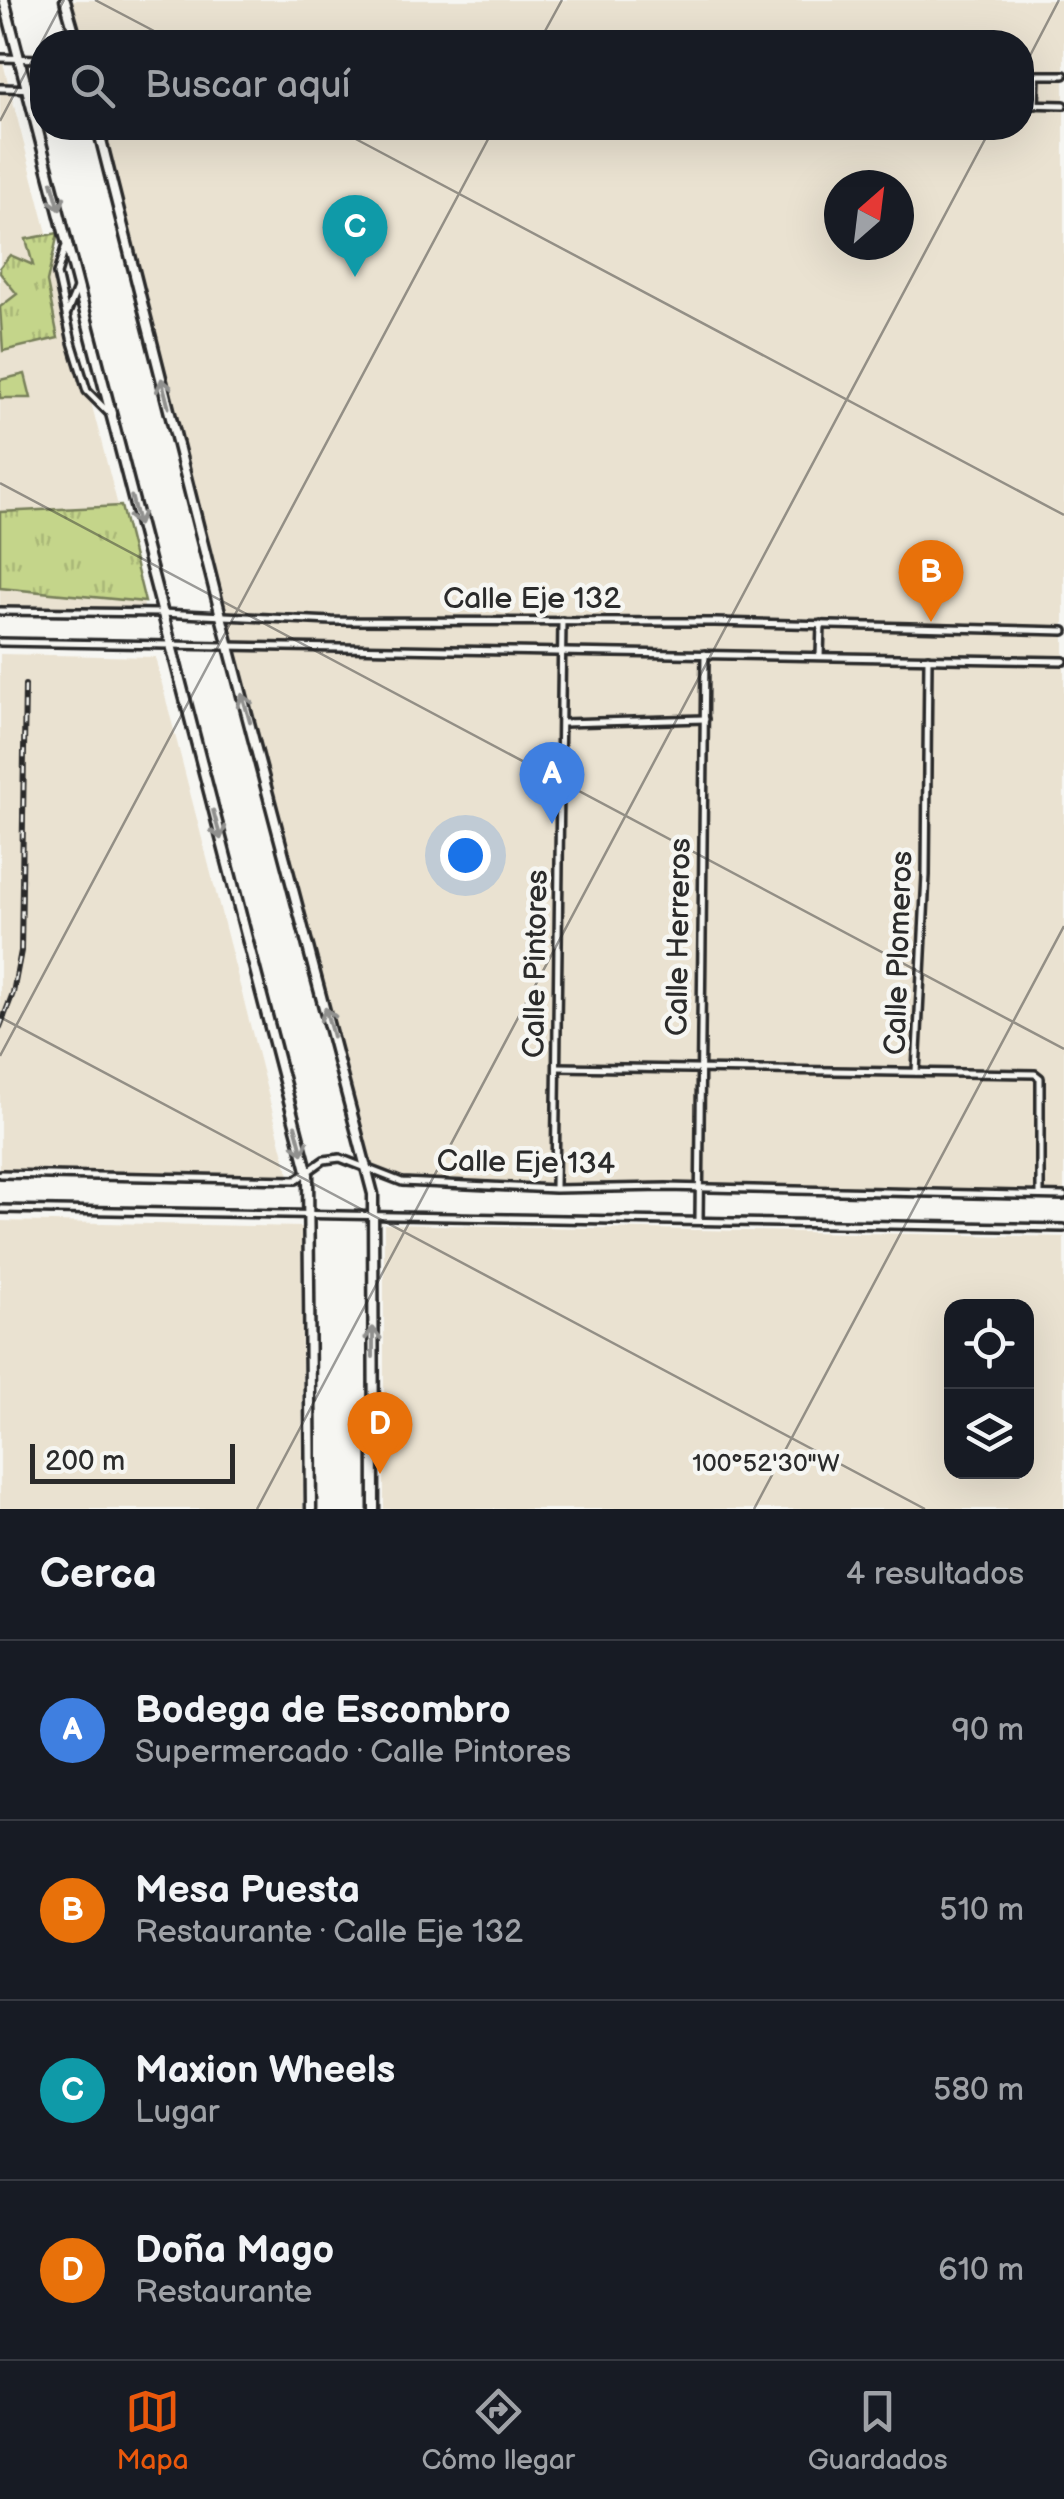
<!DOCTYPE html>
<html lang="es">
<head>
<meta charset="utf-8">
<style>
	body { margin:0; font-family:"Balsamiq Sans",sans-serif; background:#20242c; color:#f1f3f6 }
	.controls { position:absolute; right:30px; bottom:30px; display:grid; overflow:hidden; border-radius:20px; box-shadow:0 10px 40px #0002 }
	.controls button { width:90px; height:90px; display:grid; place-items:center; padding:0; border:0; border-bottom:2px solid #363941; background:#171b24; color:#f1f3f6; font:50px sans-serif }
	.compass { position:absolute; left:824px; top:170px; width:90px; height:90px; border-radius:50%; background:#171b24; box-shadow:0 10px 40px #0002; rotate:28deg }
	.scale { position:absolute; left:30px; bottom:25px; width:205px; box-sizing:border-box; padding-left:10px; border:5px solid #2b2b2b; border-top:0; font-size:28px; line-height:35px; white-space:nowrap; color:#2b2b2b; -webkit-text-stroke:8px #f6f6f2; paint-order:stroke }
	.you { position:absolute; left:465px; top:855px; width:35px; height:35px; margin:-25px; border:8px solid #fff; border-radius:50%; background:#1a73e8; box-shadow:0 0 0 15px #1a73e833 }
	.badge { display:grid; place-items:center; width:65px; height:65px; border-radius:50%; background:#ea580c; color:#fff; font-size:32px; font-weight:700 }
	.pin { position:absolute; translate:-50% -82px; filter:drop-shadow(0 2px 5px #0008) }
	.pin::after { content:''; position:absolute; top:52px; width:35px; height:30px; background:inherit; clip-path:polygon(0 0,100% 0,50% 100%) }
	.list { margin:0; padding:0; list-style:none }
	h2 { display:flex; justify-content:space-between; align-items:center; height:130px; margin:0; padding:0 40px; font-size:42px }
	h2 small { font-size:32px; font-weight:400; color:#9ea1a6 }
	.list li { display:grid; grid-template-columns:65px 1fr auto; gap:30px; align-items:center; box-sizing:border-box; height:180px; padding:0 40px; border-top:2px solid #363941 }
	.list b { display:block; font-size:38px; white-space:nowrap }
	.list p { margin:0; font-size:32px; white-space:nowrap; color:#9ea1a6 }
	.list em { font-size:32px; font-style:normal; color:#9ea1a6 }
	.icon { flex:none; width:55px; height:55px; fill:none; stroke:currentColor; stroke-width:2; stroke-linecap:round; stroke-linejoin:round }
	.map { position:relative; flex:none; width:1064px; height:1509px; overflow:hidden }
	.search { position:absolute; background:#171b24; box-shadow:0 10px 40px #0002; left:30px; right:30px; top:30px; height:110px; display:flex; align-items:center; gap:25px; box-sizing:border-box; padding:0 35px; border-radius:40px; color:#9ea1a6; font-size:38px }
	.sheet { height:850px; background:#171b24 }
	nav { display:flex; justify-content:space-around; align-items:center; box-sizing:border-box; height:140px; border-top:2px solid #363941; background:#171b24; font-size:28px; color:#9ea1a6 }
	nav a { display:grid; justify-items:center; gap:5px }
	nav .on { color:#ea580c }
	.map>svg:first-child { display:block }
</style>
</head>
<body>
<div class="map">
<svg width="1064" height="1509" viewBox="0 0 1064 1509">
	<defs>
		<pattern id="grass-tufts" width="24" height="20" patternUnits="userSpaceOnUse" patternTransform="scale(2.5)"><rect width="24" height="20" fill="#c4d58a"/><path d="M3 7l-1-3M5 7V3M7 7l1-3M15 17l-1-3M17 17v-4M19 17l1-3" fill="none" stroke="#a9b777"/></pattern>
	</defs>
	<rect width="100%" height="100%" fill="#f6f6f2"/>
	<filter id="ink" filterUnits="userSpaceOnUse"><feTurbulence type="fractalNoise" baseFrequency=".01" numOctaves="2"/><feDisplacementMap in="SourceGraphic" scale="20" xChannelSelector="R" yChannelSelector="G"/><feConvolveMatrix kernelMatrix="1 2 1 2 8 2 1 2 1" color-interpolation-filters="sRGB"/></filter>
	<g filter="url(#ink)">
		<g fill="#eae2d1" fill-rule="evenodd">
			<path d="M 62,0 L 1064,0 L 1064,1196 L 402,1182 L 368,1169 L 96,128 L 1022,128 L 1022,42 L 73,42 ZM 839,185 L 899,185 L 899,245 L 839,245 Z"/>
			<polygon points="0,51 12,98 145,610 0,607"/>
			<polygon points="0,654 155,657 290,1179 0,1172"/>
			<polygon points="0,1221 301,1227 303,1509 0,1509"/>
			<path d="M 384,1224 L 1064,1237 L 1064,1509 L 384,1509 ZM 952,1306 L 1026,1306 L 1026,1472 L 952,1472 Z"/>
		</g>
		<g fill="url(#grass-tufts)" stroke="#78805a" stroke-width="2.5">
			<polygon points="58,233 47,282 58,338 3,351 0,307 17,294 0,273 0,267 10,255 33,265 26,239"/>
			<polygon points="25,374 31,398 0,398 0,380"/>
			<polygon points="121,506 145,602 0,588 0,512"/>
		</g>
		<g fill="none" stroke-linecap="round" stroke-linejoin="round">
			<defs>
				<g id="street">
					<polyline points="0,58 42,59"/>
					<polyline points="1022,75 1064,75"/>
					<polyline points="0,88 42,89"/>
					<polyline points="1022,104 1064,105"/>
					<polyline points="1035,105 1036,75"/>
					<polyline points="65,248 57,274 72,342 87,391 110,414"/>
					<polyline points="67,313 78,286"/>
					<polyline points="0,611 161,613 332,621 715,622 1064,631"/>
					<polyline points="0,642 1064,661"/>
					<polyline points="820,656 821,624"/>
					<polyline points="563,723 705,719"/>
					<polyline points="557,1067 1035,1074 1040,1078 1040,1195"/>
					<polyline points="916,1072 926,875 928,658"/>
					<polyline points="0,1174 296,1180 324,1160 340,1158 402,1182 555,1189 666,1187 1064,1196"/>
					<polyline points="555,1188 562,621"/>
					<polyline points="0,1209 1064,1228"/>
					<polyline points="699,1220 705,654"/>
				</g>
				<g id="secondary">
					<polyline points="4,0 308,1174 311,1509"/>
					<polyline points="65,0 77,42"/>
					<polyline points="98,128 221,616 373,1194 374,1509"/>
				</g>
			</defs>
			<use href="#street" stroke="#2b2b2b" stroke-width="12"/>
			<use href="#secondary" stroke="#2b2b2b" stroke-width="15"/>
			<use href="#street" stroke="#f6f6f2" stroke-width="5"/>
			<use href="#secondary" stroke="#f6f6f2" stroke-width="8"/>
			<defs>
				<polyline id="rail" points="0,1027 13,993 21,951 25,685"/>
			</defs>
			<use href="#rail" stroke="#2b2b2b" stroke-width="6"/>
			<use href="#rail" stroke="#f6f6f2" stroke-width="2.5" stroke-dasharray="8" stroke-linecap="butt"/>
		</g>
		<defs><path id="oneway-shaft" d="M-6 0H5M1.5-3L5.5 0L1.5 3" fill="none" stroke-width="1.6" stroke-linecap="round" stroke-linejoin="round" transform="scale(2.5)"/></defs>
		<g stroke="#90908e">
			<use href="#oneway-shaft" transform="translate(56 196) rotate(74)"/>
			<use href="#oneway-shaft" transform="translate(165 393) rotate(-104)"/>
			<use href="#oneway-shaft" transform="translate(135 511) rotate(76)"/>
			<use href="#oneway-shaft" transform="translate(246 708) rotate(-106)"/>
			<use href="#oneway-shaft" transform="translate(217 825) rotate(75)"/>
			<use href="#oneway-shaft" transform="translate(329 1022) rotate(-105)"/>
			<use href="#oneway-shaft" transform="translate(299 1140) rotate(75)"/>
			<use href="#oneway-shaft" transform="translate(373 1342) rotate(-90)"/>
		</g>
	</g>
	<path fill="none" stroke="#2b2b2b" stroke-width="2.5" stroke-opacity="0.45" d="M 95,0 L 175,42M 539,42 L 562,0M 1022,71 L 1059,0M 0,121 L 64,0M 335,128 L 1064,515M 0,483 L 1064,1049M 0,1017 L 925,1509M 0,1056 L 494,128M 257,1509 L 991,128M 754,1509 L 1064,926"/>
	<g text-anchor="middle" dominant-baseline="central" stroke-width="9" stroke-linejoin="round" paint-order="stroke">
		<g font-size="30" fill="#2b2b2b" stroke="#f6f6f2">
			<text x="532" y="599">Calle Eje 132</text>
			<text transform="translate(679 937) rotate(-89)">Calle Herreros</text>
			<text transform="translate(899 953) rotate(-88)">Calle Plomeros</text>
			<text transform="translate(536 964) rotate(-89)">Calle Pintores</text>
			<text transform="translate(526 1163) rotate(1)">Calle Eje 134</text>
		</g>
	</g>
	<g font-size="25" text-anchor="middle" fill="#2b2b2b" stroke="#f6f6f2" stroke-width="9" stroke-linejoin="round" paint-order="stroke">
		<text x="766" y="1471">100°52'30"W</text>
	</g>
</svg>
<div class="controls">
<button><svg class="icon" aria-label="locate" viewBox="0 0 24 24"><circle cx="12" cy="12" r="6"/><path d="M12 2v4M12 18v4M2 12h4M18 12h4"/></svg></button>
<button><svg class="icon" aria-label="layers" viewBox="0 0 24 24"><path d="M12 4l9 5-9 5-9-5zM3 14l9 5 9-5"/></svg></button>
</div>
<svg class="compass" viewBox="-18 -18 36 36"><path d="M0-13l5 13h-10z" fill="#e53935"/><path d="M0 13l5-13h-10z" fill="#9ea1a6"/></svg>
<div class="scale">200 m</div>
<div class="you"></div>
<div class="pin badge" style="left:552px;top:824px;background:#3f7fe0">A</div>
<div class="pin badge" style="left:931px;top:622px;background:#e8710a">B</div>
<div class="pin badge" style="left:355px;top:277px;background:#0f9aa8">C</div>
<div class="pin badge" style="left:380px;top:1474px;background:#e8710a">D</div>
<div class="search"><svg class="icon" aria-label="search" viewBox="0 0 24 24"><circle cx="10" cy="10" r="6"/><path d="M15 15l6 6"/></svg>Buscar aquí</div>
</div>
<section class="sheet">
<h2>Cerca<small>4 resultados</small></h2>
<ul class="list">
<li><span class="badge" style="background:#3f7fe0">A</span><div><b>Bodega de Escombro</b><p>Supermercado · Calle Pintores</p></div><em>90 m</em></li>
<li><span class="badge" style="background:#e8710a">B</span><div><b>Mesa Puesta</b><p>Restaurante · Calle Eje 132</p></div><em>510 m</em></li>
<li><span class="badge" style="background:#0f9aa8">C</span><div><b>Maxion Wheels</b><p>Lugar</p></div><em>580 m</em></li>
<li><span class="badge" style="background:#e8710a">D</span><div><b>Doña Mago</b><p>Restaurante</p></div><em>610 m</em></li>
</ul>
</section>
<nav>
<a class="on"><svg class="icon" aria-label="map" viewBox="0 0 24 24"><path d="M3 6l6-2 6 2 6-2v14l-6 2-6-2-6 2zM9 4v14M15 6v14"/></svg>Mapa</a>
<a><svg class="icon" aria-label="directions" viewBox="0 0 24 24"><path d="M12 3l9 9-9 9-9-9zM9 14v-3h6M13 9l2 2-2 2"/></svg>Cómo llegar</a>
<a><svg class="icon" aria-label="saved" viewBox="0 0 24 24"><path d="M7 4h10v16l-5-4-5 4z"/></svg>Guardados</a>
</nav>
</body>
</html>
